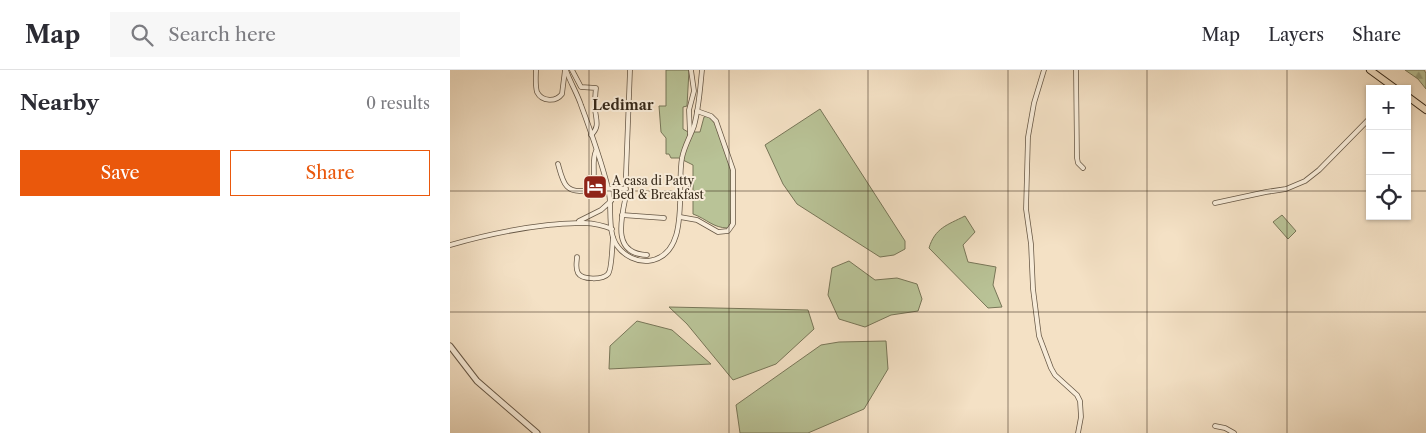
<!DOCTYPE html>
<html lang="en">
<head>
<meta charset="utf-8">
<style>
	body { margin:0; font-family:"Libre Caslon Text",serif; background:#f7f7f7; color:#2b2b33 }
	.controls { position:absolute; right:15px; top:15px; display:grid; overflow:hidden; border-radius:0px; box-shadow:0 1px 4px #0004 }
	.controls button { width:45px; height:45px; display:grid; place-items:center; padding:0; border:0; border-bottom:1px solid #e1e1e2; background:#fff; color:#2b2b33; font:25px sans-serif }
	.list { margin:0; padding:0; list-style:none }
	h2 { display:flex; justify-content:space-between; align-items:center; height:65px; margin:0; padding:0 20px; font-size:21px }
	h2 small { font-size:16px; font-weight:400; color:#7c7c81 }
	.actions { display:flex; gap:10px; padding:15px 20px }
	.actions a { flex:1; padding:11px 0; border:1px solid #ea580c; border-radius:0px; text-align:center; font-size:18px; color:#ea580c }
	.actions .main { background:#ea580c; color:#fff }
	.icon { flex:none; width:28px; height:28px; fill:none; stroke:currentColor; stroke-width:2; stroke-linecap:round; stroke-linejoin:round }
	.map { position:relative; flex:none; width:976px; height:363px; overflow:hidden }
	header { display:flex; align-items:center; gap:30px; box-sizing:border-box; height:70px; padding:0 25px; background:#fff; border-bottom:1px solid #e1e1e2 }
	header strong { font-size:24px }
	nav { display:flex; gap:28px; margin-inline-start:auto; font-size:18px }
	.search { width:350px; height:45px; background:#f7f7f7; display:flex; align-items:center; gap:12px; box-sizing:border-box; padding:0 18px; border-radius:0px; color:#7c7c81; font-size:19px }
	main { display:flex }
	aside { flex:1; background:#fff }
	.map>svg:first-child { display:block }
</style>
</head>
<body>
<header>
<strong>Map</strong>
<div class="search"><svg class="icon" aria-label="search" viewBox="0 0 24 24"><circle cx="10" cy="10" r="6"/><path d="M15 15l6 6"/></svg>Search here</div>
<nav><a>Map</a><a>Layers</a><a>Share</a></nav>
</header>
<main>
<aside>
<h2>Nearby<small>0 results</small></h2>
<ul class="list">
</ul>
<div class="actions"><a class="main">Save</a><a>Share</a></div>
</aside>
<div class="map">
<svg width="976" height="363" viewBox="0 0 976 363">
	<defs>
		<pattern id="forest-firs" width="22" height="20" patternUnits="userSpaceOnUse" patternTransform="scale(1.25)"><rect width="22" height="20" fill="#b9c397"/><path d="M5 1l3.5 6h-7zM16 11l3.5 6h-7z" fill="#979e7a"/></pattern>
	</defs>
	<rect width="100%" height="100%" fill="#f4e1c5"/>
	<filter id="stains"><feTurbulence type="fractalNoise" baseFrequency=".004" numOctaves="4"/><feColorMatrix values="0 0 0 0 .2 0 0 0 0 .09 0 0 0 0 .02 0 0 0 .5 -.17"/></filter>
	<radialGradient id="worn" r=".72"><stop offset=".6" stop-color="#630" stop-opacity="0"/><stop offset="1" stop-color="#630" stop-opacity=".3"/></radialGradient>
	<g fill="#b9c397" stroke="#787658">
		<path d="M 216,0 L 239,0 L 237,36 L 233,37 L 233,59 L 238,62 L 250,62 L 254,47 L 258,46 C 270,55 278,83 281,98 C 284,114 281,137 281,153 L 278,158 C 263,158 257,149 243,144 L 243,95 L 229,88 L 221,88 L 219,84 L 216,84 L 216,68 L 211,62 L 209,36 L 216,36 Z"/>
		<polygon points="370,39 455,171 455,179 444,185 430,187 347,134 333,114 315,75"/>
		<polygon points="832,145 846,161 838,169 823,152"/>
		<path d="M 515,146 L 525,162 L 513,175 L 518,192 L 546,197 L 543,215 L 552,237 L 538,238 L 479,178 C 485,158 497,155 515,146 Z"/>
		<polygon points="399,191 425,210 447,208 467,214 472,229 468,241 441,245 415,257 389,249 378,225 382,198"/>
		<polygon points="219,237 358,240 364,259 326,294 283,310 237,254"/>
		<polygon points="187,251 222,260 261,294 159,299 160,276"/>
		<polygon points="436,271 438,299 414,339 358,363 290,363 286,335 371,275 389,272"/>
	</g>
	<polygon fill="url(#forest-firs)" stroke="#787658" points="955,0 974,0 976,3 976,19 968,9"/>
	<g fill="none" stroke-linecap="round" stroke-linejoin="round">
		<defs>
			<g id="minor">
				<path d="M 86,0 C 86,6 85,15 87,22 C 92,32 106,32 112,24 L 115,0"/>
				<path d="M 116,0 C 120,12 127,23 131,35 C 141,62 151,90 158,118 C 163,136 156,162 168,177 C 175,186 187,192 198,191 C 242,186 226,117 232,88 C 234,77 240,67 244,56 C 249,38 250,19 252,0"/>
				<path d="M 122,0 L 131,17 L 146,18 C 145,25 145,32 145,39 C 146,50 150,57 141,65"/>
				<path d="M 180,0 L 175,130 C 170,154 164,184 197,185"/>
				<polyline points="594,0 584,33 578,67 576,139 581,174 583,219 589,266 601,298 605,305 627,325 630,331 631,347 628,363"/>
				<polyline points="626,0 627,88 628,93 633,98"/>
				<polyline points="240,64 239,40 244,21 241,0"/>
				<path d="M 108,94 C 113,112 115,125 138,120 C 149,110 140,93 146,81"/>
				<polyline points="158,119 176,119"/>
				<polyline points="765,133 816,122 836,119 855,111 869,100 920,48"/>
				<polyline points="172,145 214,148"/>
				<polyline points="230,147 247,150 268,162 278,161 283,154 283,100 266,51 261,46 247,41"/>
				<polyline points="129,151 151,140 161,131"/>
				<path d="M 0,175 C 35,165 62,159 98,155 C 121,153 141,150 162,159"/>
				<path d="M 127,187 C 127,191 125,198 128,203 C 132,210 153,210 158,204 C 162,200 162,176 163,168"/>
				<polyline points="765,356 775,358 784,363"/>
			</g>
			<polyline id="tertiary" points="0,276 27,311 87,363"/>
			<g id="primary">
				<polyline points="920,0 946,19"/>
				<polyline points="957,26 976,40"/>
			</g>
		</defs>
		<use href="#minor" stroke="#665745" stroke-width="5.5"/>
		<use href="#tertiary" stroke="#665745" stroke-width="7"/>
		<use href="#primary" stroke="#36291a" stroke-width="8"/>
		<use href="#minor" stroke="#f8ecd9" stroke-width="4"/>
		<use href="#tertiary" stroke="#f8ecd9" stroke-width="5"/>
		<use href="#primary" stroke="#f4e1c5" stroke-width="6"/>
	</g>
	<path fill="none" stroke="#36291a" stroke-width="1" stroke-opacity="0.55" d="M 139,0 L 139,363M 279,0 L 279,363M 418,0 L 418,363M 558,0 L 558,363M 697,0 L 697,363M 837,0 L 837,363M 0,121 L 920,121M 957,121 L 976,121M 0,242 L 976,242"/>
	<defs>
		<symbol id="hotel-square" viewBox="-11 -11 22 22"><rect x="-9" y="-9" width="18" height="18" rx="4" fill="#8f2418" stroke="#f8ecd9"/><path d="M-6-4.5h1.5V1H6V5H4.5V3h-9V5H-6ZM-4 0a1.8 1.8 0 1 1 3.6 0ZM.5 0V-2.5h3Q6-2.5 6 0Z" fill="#fff"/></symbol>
	</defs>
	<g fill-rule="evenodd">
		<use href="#hotel-square" x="131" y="103" width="28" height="28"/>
	</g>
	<g text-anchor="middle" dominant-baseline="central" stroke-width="4" stroke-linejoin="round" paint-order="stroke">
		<g font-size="12" fill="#36291a" stroke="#f8ecd9" text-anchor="start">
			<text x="162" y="110">A casa di Patty<tspan x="162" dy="14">Bed &amp; Breakfast</tspan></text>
		</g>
		<g font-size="14" font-weight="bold" fill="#36291a" stroke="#f8ecd9">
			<text x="173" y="35">Ledimar</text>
		</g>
	</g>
	<rect width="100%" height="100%" filter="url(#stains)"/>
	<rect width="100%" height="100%" fill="url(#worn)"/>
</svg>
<div class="controls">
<button>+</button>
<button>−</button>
<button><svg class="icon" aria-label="locate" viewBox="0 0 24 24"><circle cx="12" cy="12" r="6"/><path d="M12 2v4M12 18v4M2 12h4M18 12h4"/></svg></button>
</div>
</div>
</main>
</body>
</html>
